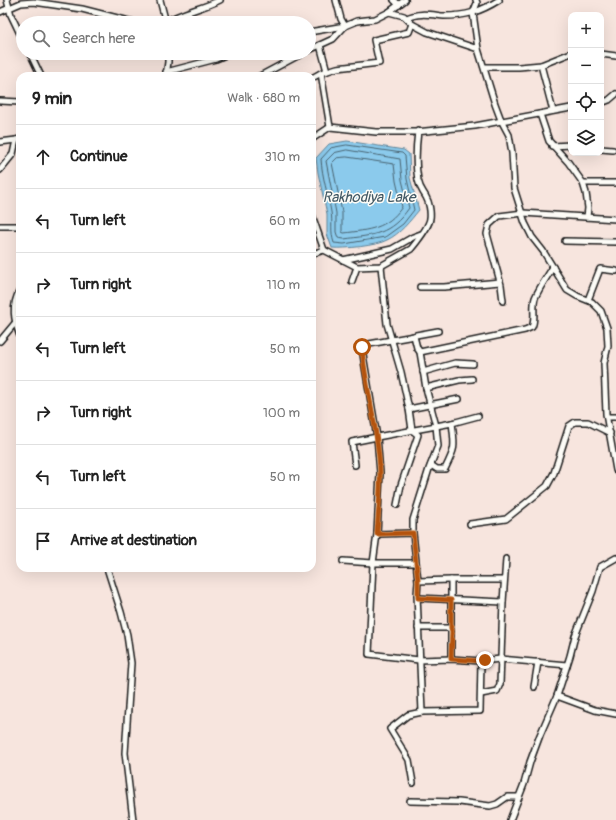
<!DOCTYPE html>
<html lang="en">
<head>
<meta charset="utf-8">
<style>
	body { margin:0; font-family:Pangolin,sans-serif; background:#f2f2f2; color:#222 }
	.controls { position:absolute; right:12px; top:12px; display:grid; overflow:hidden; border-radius:8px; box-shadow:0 4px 16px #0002 }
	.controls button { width:36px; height:36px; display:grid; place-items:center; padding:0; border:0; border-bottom:1px solid #e0e0e0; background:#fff; color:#222; font:20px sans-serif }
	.stop { position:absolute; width:12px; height:12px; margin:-9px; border:3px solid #b45309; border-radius:50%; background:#fff }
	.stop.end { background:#b45309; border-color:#fff; box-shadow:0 1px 4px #0008 }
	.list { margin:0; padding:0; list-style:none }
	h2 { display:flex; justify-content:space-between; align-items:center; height:52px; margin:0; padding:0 16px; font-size:17px }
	h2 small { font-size:13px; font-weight:400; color:#767676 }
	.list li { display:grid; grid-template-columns:26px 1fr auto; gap:12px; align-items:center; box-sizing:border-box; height:64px; padding:0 16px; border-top:1px solid #e0e0e0 }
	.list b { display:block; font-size:15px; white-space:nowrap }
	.list em { font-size:13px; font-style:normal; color:#767676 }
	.icon { flex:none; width:22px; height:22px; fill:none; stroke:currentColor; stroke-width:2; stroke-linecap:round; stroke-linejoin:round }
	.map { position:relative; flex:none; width:616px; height:820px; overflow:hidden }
	.search { position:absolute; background:#fff; box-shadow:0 4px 16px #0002; left:16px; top:16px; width:300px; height:44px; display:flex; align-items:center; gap:10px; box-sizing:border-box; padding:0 14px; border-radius:22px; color:#767676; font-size:15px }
	.panel { position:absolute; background:#fff; box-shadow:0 4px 16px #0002; left:16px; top:72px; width:300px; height:500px; border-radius:12px }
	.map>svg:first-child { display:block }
</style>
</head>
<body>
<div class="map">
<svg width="616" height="820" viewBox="0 0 616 820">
	<rect width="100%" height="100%" fill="#f7e5de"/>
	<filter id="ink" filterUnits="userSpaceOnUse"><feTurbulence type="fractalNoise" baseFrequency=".025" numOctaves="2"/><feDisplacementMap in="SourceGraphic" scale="8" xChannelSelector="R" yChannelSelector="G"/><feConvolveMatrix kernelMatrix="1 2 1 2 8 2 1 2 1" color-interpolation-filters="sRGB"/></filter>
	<g filter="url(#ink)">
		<path fill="#8bcaec" stroke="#5f8499" d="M 347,141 L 404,150 L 409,154 L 410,178 L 419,210 C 410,221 400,234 387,240 C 376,246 345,249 332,248 L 327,234 L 327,214 L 318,173 L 316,158 L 329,144 Z"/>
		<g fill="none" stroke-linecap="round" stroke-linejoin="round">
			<g stroke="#48626f" stroke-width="1">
				<path d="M 347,145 L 402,153 L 405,156 L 407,179 L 414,210 L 403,224 L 385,237 L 344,244 L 334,243 C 330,231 333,223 331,212 C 328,194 322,177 321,159 L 331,148 Z"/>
				<path d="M 347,150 L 400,159 L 402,180 L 409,208 C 390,235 374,235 344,239 L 338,238 L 336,232 L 336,213 L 326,161 L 334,153 Z"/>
				<path d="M 347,157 L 394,164 L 396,181 L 402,207 C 387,229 369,230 344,233 L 342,232 L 342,212 L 332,163 L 337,158 Z"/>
			</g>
			<defs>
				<g id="minor">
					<polyline points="7,0 11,15 23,40"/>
					<polyline points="160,0 166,23"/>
					<polyline points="336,0 341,19 345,26"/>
					<polyline points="394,0 399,5"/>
					<polyline points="476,0 477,3 473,13 478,49 495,104 501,120 509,135 512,153 514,188 525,223 532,237 543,251 567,290 577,296 592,302 601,311 607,328 608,346 604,363 606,414 616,470"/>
					<polyline points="0,12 21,3 34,2 82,9 137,23"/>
					<polyline points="389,12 404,16 412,24 427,32 478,49"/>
					<path d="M 407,18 C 418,12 432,15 444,16 C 466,16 480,12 499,0"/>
					<path d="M 164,23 C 181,12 202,9 220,0"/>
					<polyline points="309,32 345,26 357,21 375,19 389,12 405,0"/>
					<polyline points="320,45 327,71"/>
					<polyline points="309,50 333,39 345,26"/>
					<polyline points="30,53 41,76"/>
					<polyline points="601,54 616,56"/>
					<polyline points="541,65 553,111"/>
					<polyline points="485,67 519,67 541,65 571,53"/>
					<polyline points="166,72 216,59 230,53"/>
					<polyline points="321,73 337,68 379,63 374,40 409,32 412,24"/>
					<polyline points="166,76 168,62 168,53"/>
					<polyline points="260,76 303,53"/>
					<polyline points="312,78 321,73 330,127"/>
					<polyline points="0,101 20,102"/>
					<polyline points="601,103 609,100 616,94"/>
					<polyline points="540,114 549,141 568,162 583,183 586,193 588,208 587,217"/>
					<polyline points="312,139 330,127 376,132 416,132 475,126 571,108"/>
					<polyline points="0,142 16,140 20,139"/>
					<polyline points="552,146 571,145"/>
					<polyline points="601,149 613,150"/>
					<polyline points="0,170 13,154 16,140"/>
					<polyline points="583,183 616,183"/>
					<polyline points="312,215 324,250"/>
					<polyline points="0,226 20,226"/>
					<polyline points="565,241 616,242"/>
					<path d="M 312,254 L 324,250 L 357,267 L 381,266 L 411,249 C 416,243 430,225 430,218 C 431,212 429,202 426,197 C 422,190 420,189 418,180 C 415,164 416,147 418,131"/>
					<polyline points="343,260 392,249 413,237 421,234"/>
					<polyline points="381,266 387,324 401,372 409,409 412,430 418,435 401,485 397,505"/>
					<polyline points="352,281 357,267"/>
					<polyline points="420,287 444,287 500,282"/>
					<path d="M 20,290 C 11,306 14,320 20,336"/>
					<polyline points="588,300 600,269 616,271"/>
					<polyline points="503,301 501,285 487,234 489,225 499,216 523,213 616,219"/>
					<polyline points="438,331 416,335 414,336 369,344 362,347 364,361 377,437 452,423 478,416"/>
					<polyline points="0,341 15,323"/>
					<path d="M 420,352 L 525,330 L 532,327 C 536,319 532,308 535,298 C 539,288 547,277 553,267"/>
					<polyline points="423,372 455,363 473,364"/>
					<polyline points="426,388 459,380 472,379"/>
					<polyline points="409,409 459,399"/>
					<polyline points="607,417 616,417"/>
					<polyline points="355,465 352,442 377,437 380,473 377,534 373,563 369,654 419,660 451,659 481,661 501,659 567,665"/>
					<path d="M 431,465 L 437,469 L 445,469 C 456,447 455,447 452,423"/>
					<polyline points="470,524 506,519 547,486 554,473 569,426 575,422 588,422 610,433"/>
					<polyline points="413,533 413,520 429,469 438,446 436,426 426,388 420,352 417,348 414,336"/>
					<polyline points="377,534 413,533 418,581 417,595 422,712 480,711 481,661"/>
					<polyline points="343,561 373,563 416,563"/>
					<polyline points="107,568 121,612 127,635 131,663 125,753 133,820"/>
					<polyline points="451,580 451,659"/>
					<polyline points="418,581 451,580 504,580"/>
					<polyline points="418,598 503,602"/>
					<polyline points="418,628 451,628"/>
					<polyline points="534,687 538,662"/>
					<polyline points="481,694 497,691 500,684 503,602 506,559"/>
					<polyline points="557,696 595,710 616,714"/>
					<polyline points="413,783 409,760 390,729 408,715 422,712"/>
					<polyline points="410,801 459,802 490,806 497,804 507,797 519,797"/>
					<polyline points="510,820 524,784 530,762 540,735 557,696 570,656 575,636 593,591 600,567 616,558"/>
				</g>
			</defs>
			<use href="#minor" stroke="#1c1c1c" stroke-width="8"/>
			<use href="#minor" stroke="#fdfcf7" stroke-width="5"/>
		</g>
	</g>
	<g fill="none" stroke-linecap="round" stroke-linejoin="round" filter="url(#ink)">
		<path stroke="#b45309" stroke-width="5" d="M 362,347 C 365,389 379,430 380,473 C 381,493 378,514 377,534 L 413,533 L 418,581 L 418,598 L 451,600 L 451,628 L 452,631 L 451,659 L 481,661 L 485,660"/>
	</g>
	<g text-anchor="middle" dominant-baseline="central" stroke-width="3" stroke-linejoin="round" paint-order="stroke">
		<g font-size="15" font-style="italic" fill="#435965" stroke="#fdfcf7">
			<text x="369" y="197">Rakhodiya Lake</text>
		</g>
	</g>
</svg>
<div class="controls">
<button>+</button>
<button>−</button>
<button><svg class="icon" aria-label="locate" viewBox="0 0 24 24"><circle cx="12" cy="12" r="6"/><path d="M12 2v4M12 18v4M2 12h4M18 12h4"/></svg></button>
<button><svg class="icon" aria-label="layers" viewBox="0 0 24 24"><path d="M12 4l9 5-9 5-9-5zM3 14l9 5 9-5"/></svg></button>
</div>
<div class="stop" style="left:362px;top:347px"></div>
<div class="stop end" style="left:485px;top:660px"></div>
<div class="search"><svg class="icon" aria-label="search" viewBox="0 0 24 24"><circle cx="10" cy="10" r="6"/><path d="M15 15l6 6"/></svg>Search here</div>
<section class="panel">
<h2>9 min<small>Walk · 680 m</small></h2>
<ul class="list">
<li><svg class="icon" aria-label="ahead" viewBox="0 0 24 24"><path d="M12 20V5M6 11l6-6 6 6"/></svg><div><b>Continue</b></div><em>310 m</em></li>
<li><svg class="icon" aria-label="left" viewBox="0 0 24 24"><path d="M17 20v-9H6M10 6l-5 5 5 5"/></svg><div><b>Turn left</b></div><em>60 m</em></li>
<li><svg class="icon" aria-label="right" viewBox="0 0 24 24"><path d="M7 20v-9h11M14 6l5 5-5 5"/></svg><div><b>Turn right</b></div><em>110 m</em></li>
<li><svg class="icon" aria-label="left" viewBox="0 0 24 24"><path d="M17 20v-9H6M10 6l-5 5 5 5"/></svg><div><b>Turn left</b></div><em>50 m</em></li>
<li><svg class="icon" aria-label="right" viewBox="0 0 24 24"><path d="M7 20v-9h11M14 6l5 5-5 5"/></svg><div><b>Turn right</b></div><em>100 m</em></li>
<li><svg class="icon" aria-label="left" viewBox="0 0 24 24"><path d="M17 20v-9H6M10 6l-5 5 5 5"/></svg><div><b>Turn left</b></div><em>50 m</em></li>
<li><svg class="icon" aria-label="arrive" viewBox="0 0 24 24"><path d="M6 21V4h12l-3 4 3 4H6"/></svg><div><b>Arrive at destination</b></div></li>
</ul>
</section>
</div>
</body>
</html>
